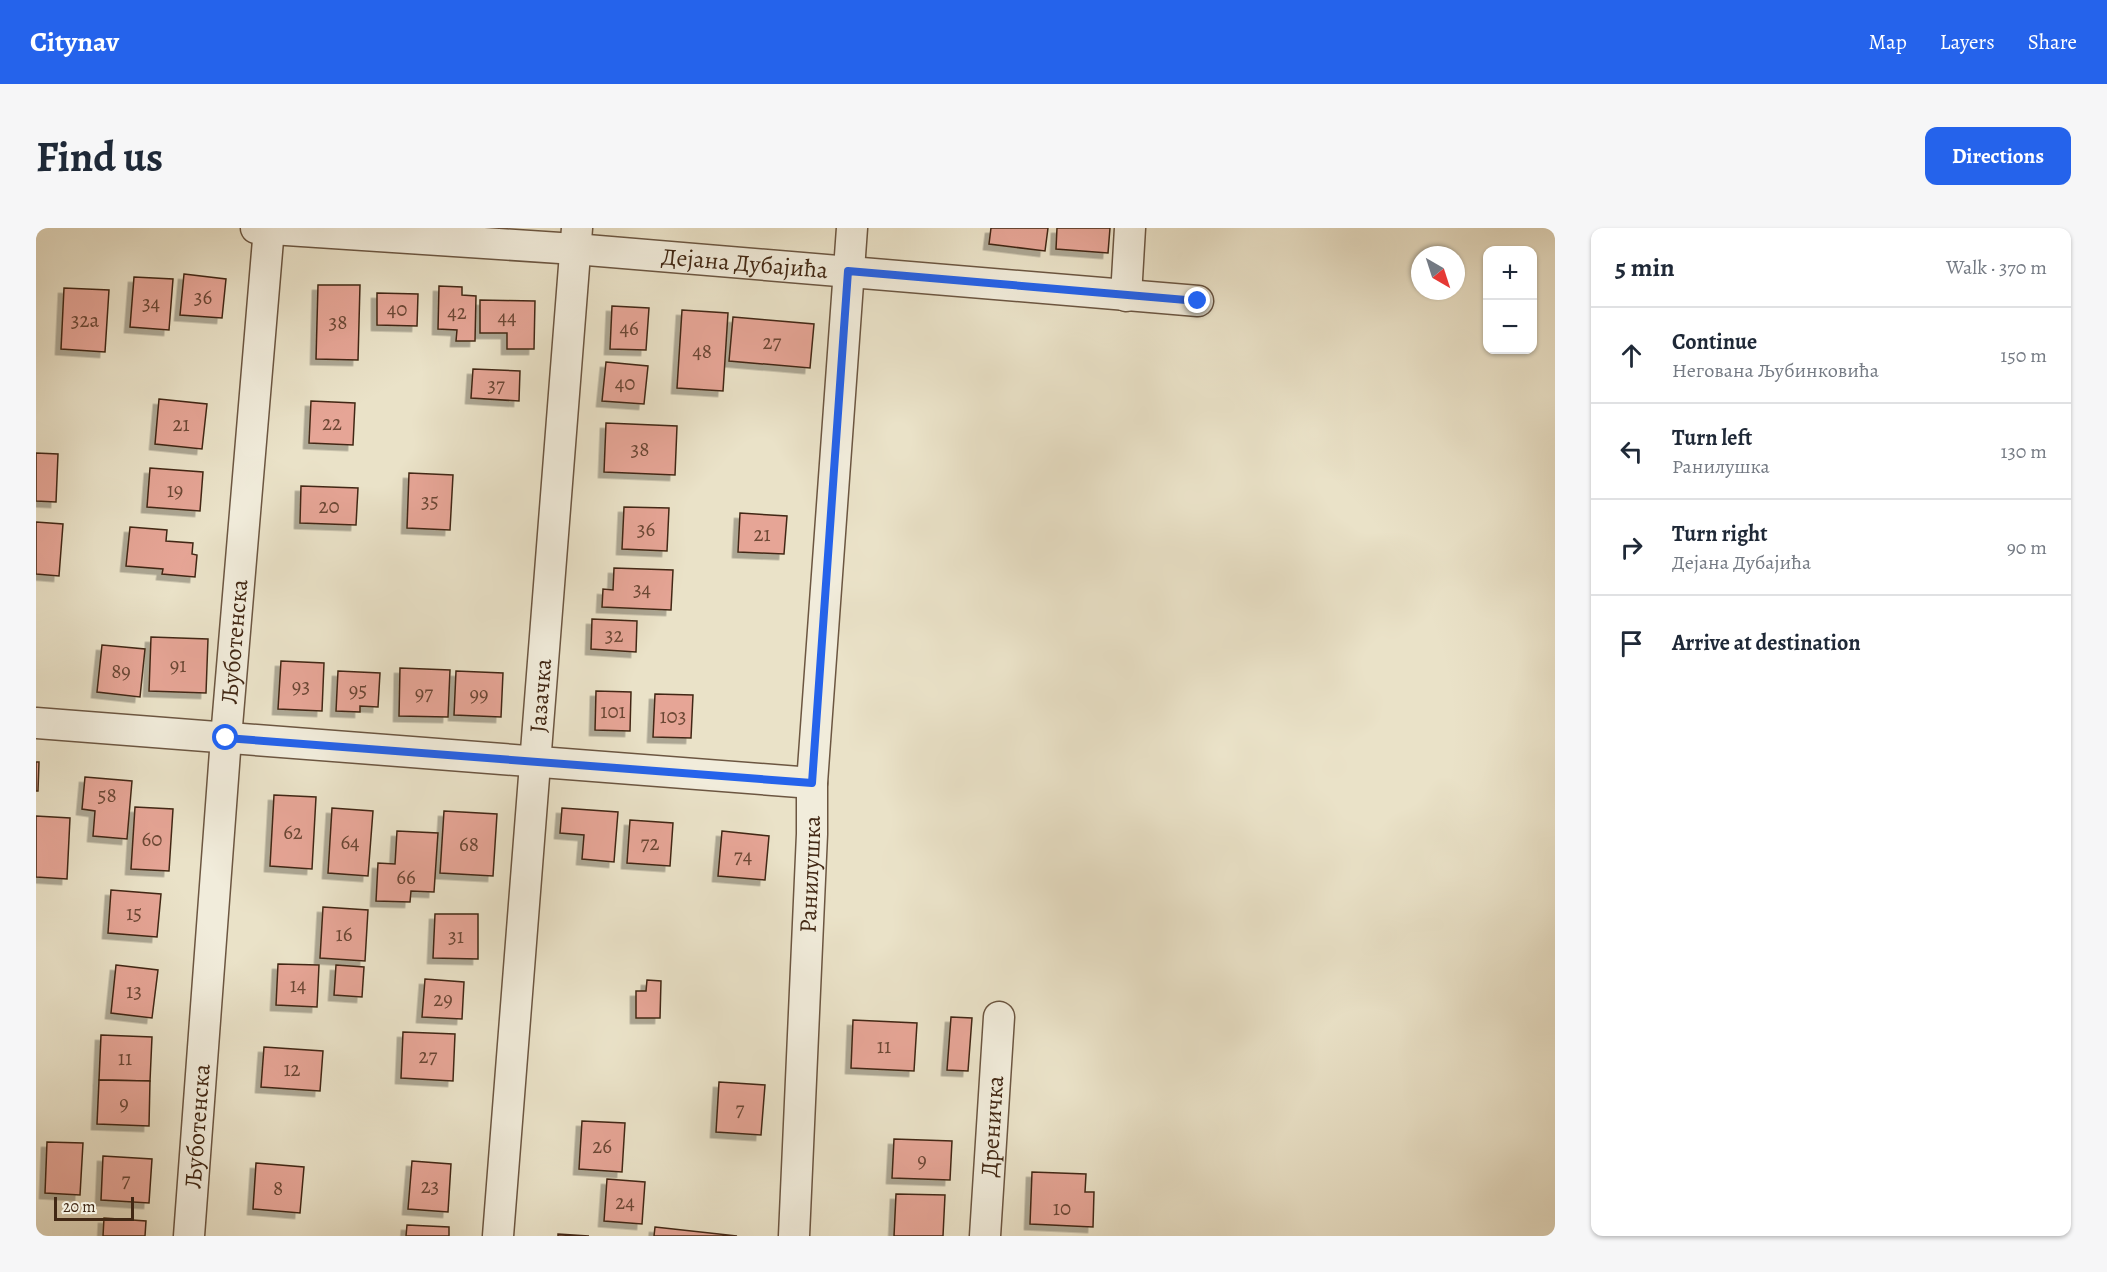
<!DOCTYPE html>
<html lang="en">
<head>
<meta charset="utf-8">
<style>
	body { margin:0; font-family:Alegreya,serif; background:#f6f6f7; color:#1f2937 }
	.controls { position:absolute; right:18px; top:18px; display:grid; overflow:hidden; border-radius:12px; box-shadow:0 2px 4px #0004 }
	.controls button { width:54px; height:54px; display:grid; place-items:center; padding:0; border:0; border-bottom:2px solid #e0e1e3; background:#fff; color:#1f2937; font:30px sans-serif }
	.compass { position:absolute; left:1375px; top:18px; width:54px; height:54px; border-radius:50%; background:#fff; box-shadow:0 2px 4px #0004; rotate:141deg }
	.scale { position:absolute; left:18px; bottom:15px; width:80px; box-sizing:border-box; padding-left:6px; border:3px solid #422814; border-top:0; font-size:16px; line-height:21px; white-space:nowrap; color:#422814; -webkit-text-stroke:4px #f1ecdb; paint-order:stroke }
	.stop { position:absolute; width:18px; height:18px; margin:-14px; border:4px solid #2563eb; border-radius:50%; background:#fff }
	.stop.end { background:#2563eb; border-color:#fff; box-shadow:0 2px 6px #0008 }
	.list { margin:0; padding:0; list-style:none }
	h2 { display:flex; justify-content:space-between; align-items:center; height:78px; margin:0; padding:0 24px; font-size:26px }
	h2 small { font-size:20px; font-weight:400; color:#747a83 }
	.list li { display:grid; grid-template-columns:39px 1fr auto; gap:18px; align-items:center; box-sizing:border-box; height:96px; padding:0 24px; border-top:2px solid #e0e1e3 }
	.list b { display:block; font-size:22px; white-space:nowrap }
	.list p { margin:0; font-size:20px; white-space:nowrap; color:#747a83 }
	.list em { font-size:20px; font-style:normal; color:#747a83 }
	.icon { flex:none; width:33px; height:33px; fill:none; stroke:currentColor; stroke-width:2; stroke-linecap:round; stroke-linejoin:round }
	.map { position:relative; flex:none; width:1519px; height:1008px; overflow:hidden; border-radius:12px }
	header { display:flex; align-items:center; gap:36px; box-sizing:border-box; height:84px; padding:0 30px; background:#2563eb; color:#fff }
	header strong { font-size:28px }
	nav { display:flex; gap:33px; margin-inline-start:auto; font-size:21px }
	.intro { display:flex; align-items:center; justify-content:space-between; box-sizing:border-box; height:144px; padding:0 36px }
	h1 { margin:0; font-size:42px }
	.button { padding:15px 27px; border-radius:12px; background:#2563eb; color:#fff; font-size:21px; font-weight:700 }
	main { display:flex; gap:36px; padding:0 36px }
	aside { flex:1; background:#fff; border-radius:12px; box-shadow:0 2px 4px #0004 }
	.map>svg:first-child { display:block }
</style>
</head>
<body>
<header>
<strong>Citynav</strong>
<nav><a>Map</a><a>Layers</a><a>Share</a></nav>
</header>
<div class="intro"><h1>Find us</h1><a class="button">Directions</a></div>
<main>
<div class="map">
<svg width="1519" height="1008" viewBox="0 0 1519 1008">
	<defs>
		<filter id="shadow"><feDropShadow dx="-5.5" dy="5.5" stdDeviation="0" flood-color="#0004"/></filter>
	</defs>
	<rect width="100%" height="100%" fill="#eae2c8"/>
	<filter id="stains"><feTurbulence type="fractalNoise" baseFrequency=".00333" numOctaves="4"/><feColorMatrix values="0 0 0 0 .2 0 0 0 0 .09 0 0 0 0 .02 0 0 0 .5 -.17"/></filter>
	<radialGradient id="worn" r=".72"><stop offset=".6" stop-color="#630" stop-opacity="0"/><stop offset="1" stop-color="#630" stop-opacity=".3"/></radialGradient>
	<g fill="#e6a596" stroke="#422814" stroke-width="1.5" filter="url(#shadow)">
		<polygon points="955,0 1012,0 1009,23 953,16"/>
		<polygon points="1021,0 1074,0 1072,25 1020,21"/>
		<polygon points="148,46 190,51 186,90 144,87"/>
		<polygon points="98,49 137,51 133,102 94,99"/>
		<polygon points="282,57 324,57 322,132 280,131"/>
		<polygon points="403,58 426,59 426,67 440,68 439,113 420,113 421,102 402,101"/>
		<polygon points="28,60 73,62 69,124 25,121"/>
		<polygon points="341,65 382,66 381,98 341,97"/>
		<polygon points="444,72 499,73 498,121 471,121 471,105 444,105"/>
		<polygon points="576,78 613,80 610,122 574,121"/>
		<polygon points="646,82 692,85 687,163 641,160"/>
		<polygon points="697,89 778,96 774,140 693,133"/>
		<polygon points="570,134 612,138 608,176 566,173"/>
		<polygon points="437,141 484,143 483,173 435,170"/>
		<polygon points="123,171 171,176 166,221 119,216"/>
		<polygon points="275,173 319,175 317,217 273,215"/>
		<polygon points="570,195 641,198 639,247 568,244"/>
		<polygon points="0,225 22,226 20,274 0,273"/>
		<polygon points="114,240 167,244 164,283 111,279"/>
		<polygon points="373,245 417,247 414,302 371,300"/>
		<polygon points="265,258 322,260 320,297 264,295"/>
		<polygon points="588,279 633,280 631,323 586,321"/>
		<polygon points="704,285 751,288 748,326 702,324"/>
		<polygon points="0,294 27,296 23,348 0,346"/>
		<polygon points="94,299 131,302 130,313 157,315 156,326 161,327 159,349 126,346 127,341 90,338"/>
		<polygon points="578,340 637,342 635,382 566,379 567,361 577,362"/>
		<polygon points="556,391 601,393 600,424 555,421"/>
		<polygon points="115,409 172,411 170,465 113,463"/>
		<polygon points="66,417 109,421 104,469 61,464"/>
		<polygon points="245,433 288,435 286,483 242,481"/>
		<polygon points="364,440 414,442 412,489 363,488"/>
		<polygon points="302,443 344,445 342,479 324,478 324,484 300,483"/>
		<polygon points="420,443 467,445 465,489 418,487"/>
		<polygon points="560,463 595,464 594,503 559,502"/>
		<polygon points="619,466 657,467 655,510 617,509"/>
		<polygon points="0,534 3,534 2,563 0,563"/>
		<polygon points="49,549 96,553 91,611 57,608 59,583 46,581"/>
		<polygon points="238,567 280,569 276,641 234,638"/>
		<polygon points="99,579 137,581 133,643 95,641"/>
		<polygon points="296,580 337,583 332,648 292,645"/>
		<polygon points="526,580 582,584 578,634 546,631 548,607 524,605"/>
		<polygon points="408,583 461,586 457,648 404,645"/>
		<polygon points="0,588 34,590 31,651 0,649"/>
		<polygon points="594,592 637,595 634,638 591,635"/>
		<polygon points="361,603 402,605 398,664 375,663 374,674 340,673 342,635 359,636"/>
		<polygon points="686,603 733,608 729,652 682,648"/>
		<polygon points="75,662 125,666 121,709 72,705"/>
		<polygon points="287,679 332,682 329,733 284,730"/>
		<polygon points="399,686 442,686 442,731 397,730"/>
		<polygon points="242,736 283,737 281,779 240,777"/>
		<polygon points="80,737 122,742 116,790 75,785"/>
		<polygon points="300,737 328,739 326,769 298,767"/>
		<polygon points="389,751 428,754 426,791 386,789"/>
		<polygon points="611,752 625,753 624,790 600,790 600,763 610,763"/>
		<polygon points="915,789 936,790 932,843 911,842"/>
		<polygon points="817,792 881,795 878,843 815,840"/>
		<polygon points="367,804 419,806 417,853 365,850"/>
		<polygon points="65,807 116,809 114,853 63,852"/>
		<polygon points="228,819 287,823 284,863 225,859"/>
		<polygon points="63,852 114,853 113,898 61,896"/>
		<polygon points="683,854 729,857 725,907 680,904"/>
		<polygon points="546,893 589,895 586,944 543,941"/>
		<polygon points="858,911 916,913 914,952 856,950"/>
		<polygon points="11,914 47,915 44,967 9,965"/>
		<polygon points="67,928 116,931 113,975 65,972"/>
		<polygon points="376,933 415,936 412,984 372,981"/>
		<polygon points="220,935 268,939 264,985 217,981"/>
		<polygon points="996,944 1050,946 1049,964 1058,964 1057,999 994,996"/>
		<polygon points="571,951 609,954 606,996 568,993"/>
		<polygon points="860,966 909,967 907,1008 858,1008"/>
		<polygon points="68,990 110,993 109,1008 67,1008"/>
		<polygon points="371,997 413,999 413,1008 370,1008"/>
		<polygon points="619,999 701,1008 618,1008"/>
		<polygon points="522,1006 553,1008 522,1008"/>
	</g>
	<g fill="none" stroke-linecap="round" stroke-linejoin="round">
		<defs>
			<g id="minor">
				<path id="s1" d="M 220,0 L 539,21 L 1162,73"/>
				<polyline points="1090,68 1094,0"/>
				<polyline points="0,495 776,555"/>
				<path id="s2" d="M 153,1008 L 190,510 L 233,0"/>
				<path id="s3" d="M 462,1008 L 541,0"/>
				<path id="s4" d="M 758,1008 L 776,606 L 776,555 L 816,0"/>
				<path id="s5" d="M 949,1008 L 963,789"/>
			</g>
		</defs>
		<use href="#minor" stroke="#6c5641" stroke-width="33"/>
		<use href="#minor" stroke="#f1ecdb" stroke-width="30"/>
	</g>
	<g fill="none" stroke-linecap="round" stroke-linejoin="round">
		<polyline stroke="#2563eb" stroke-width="8" points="190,510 776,555 812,43 1162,73"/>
	</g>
	<g text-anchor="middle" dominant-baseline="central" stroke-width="6" stroke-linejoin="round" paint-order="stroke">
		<g font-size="21" fill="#6b4734">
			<text x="167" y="69">36</text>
			<text x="115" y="75">34</text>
			<text x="361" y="81">40</text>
			<text x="421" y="84">42</text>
			<text x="471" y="89">44</text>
			<text x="49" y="92">32a</text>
			<text x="302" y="94">38</text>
			<text x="593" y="100">46</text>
			<text x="736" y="114">27</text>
			<text x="666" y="123">48</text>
			<text x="589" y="155">40</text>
			<text x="460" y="157">37</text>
			<text x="296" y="195">22</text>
			<text x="145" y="196">21</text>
			<text x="604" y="221">38</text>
			<text x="139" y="262">19</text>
			<text x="394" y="273">35</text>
			<text x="293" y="278">20</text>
			<text x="610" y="301">36</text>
			<text x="726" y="306">21</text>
			<text x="606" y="361">34</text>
			<text x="578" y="407">32</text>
			<text x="142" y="437">91</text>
			<text x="85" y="443">89</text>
			<text x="265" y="458">93</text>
			<text x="322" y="462">95</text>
			<text x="388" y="465">97</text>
			<text x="443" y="466">99</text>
			<text x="577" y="483">101</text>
			<text x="637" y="488">103</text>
			<text x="71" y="567">58</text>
			<text x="257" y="604">62</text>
			<text x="116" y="611">60</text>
			<text x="314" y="614">64</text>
			<text x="614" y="615">72</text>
			<text x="433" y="616">68</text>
			<text x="707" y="628">74</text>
			<text x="370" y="649">66</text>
			<text x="98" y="685">15</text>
			<text x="308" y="706">16</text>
			<text x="420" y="708">31</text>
			<text x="262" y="757">14</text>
			<text x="98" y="763">13</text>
			<text x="407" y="771">29</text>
			<text x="848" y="818">11</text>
			<text x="392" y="828">27</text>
			<text x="89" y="830">11</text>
			<text x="256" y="841">12</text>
			<text x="88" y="875">9</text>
			<text x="704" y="881">7</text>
			<text x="566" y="918">26</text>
			<text x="886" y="932">9</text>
			<text x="90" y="952">7</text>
			<text x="394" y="958">23</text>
			<text x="242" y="960">8</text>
			<text x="589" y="974">24</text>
			<text x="1026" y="980">10</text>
		</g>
		<g font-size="24" fill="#422814" stroke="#f1ecdb">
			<text stroke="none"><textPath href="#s1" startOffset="490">Дејана Дубајића</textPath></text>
			<text stroke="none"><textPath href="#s2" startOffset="596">Љуботенска</textPath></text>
			<text stroke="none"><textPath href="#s3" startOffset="542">Јазачка</textPath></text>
			<text stroke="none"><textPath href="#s4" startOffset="362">Ранилушка</textPath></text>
			<text stroke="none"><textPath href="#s5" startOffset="110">Дреничка</textPath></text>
			<text stroke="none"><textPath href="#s2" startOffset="110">Љуботенска</textPath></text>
		</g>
	</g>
	<rect width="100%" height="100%" filter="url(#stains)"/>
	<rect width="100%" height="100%" fill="url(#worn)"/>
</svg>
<div class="controls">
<button>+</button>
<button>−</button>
</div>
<svg class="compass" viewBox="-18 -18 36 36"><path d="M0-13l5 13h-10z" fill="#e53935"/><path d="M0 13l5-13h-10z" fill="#747a83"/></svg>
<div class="scale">20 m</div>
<div class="stop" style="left:190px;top:510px"></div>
<div class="stop end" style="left:1162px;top:73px"></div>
</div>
<aside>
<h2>5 min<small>Walk · 370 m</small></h2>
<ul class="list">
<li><svg class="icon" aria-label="ahead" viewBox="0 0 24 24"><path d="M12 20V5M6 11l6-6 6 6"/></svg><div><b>Continue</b><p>Негована Љубинковића</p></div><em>150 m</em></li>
<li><svg class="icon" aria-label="left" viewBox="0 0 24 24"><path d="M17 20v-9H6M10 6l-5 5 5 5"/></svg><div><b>Turn left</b><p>Ранилушка</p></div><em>130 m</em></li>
<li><svg class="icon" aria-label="right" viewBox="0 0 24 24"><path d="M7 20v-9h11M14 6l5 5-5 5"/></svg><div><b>Turn right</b><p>Дејана Дубајића</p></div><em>90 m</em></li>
<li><svg class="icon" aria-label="arrive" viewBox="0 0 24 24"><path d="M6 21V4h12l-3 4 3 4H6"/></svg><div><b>Arrive at destination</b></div></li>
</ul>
</aside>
</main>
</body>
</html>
